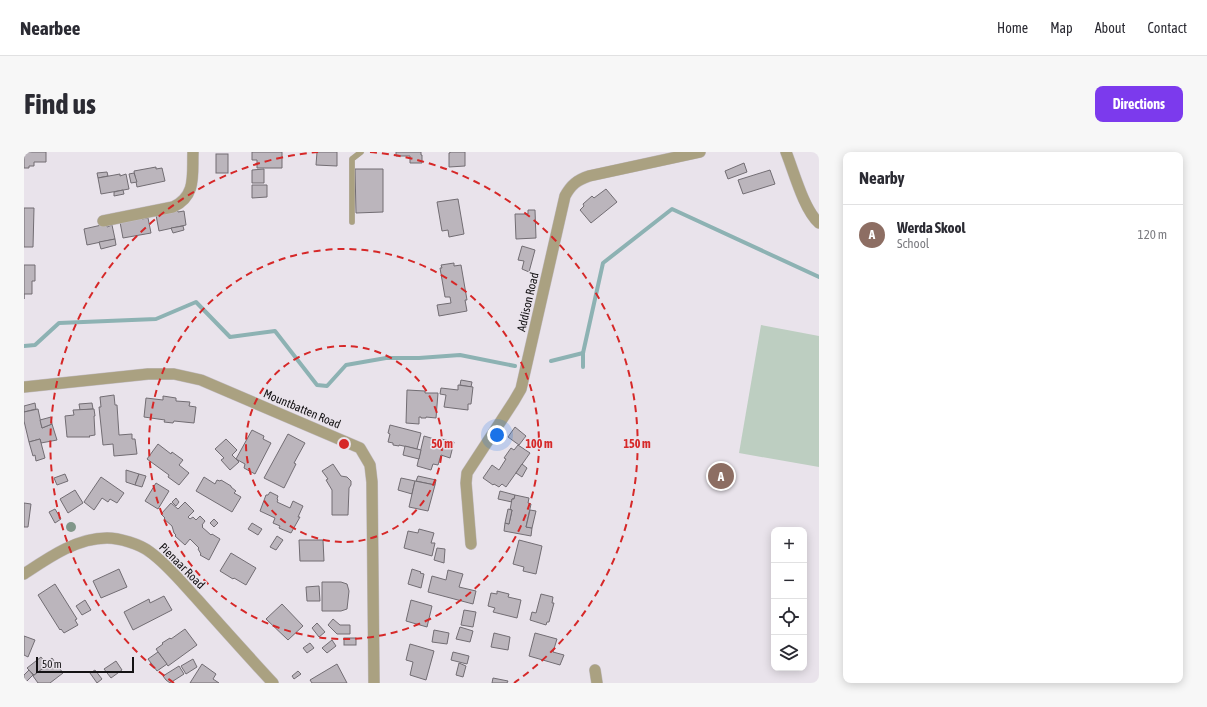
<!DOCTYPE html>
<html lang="en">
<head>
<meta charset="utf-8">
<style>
	body { margin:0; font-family:"Asap Condensed",sans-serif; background:#f7f7f7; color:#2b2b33 }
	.controls { position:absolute; right:12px; bottom:12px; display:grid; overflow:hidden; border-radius:8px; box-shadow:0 2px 10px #0003 }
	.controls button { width:36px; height:36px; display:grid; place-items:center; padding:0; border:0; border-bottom:1px solid #e1e1e2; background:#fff; color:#2b2b33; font:20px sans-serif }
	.scale { position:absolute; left:12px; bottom:10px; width:98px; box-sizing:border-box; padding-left:4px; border:2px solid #141214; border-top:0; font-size:11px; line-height:14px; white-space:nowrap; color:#141214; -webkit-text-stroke:3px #e9e3eb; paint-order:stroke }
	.you { position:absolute; left:473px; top:283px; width:14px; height:14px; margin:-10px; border:3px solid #fff; border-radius:50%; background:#1a73e8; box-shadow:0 0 0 6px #1a73e833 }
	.badge { display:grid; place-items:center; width:26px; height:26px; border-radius:50%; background:#7c3aed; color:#fff; font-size:13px; font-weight:700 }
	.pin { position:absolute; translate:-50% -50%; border:2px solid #fff; box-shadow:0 1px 4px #0006 }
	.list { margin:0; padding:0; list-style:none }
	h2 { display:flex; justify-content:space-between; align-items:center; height:52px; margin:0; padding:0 16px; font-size:17px }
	h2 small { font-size:13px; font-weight:400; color:#7c7c81 }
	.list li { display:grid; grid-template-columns:26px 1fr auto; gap:12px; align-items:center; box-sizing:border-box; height:60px; padding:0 16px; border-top:1px solid #e1e1e2 }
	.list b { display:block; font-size:15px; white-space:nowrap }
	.list p { margin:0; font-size:13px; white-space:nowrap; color:#7c7c81 }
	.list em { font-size:13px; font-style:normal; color:#7c7c81 }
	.icon { flex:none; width:22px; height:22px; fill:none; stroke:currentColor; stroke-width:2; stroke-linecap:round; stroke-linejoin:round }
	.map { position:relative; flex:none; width:795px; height:531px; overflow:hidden; border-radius:8px }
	header { display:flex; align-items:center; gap:24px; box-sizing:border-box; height:56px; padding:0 20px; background:#fff; border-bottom:1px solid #e1e1e2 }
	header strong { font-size:19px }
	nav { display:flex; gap:22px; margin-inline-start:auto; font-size:14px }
	.intro { display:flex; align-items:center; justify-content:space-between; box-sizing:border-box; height:96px; padding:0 24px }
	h1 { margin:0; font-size:28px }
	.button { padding:10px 18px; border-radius:8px; background:#7c3aed; color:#fff; font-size:14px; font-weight:700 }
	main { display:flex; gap:24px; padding:0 24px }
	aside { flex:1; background:#fff; border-radius:8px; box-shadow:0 2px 10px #0003 }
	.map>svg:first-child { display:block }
</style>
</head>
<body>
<header>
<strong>Nearbee</strong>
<nav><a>Home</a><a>Map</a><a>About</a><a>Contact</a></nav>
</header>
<div class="intro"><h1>Find us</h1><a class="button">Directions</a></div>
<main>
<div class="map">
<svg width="795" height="531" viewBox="0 0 795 531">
	<rect width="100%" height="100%" fill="#e9e3eb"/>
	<polygon fill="#bdcec1" points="737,173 795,184 795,315 715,301"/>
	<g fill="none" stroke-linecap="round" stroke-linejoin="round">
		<g stroke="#8db2b3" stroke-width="4">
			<polyline points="0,194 11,193 35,171 132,167 172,150 206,185 251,179 293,233 303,234 322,213 362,206 395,206 436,203 491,214"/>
			<polyline points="527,209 559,201"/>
			<polyline points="559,215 559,201 579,111 648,57 795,125"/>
		</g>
	</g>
	<g fill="#bbb5bc" stroke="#726d73">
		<polygon points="0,0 22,0 22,10 10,10 10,14 5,14 5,16 0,16"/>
		<polygon points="228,0 258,0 258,16 233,16 233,8 228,8"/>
		<polygon points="293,0 313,0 313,14 292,13"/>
		<polygon points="372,0 397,0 397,3 398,3 398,11 386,11 386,4 372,4"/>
		<polygon points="426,0 441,0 441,14 425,15 425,1 426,1"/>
		<rect x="192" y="2" width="12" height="19"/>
		<polygon points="720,11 723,20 704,27 701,19"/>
		<polygon points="132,15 132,17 138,16 141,29 113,35 110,19"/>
		<polygon points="240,17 240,31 228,31 228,18"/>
		<polygon points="331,17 359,17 359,60 332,61"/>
		<polygon points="746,18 751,32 719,42 714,28"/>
		<polygon points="83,20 84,24 74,26 73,21"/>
		<polygon points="110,21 113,30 107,31 105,22"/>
		<polygon points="96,22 96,24 102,22 105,37 77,42 74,26"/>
		<polygon points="228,33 243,33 243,45 228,46"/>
		<polygon points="582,37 593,50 567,71 556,58 560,54 559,52 568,44 570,46"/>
		<polygon points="99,38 100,42 90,44 90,40"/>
		<polygon points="434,47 440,82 425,85 424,78 418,79 413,50"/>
		<polygon points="0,56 10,56 9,95 0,95"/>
		<polygon points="153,58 154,60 160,59 162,73 135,79 132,63"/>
		<polygon points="504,58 511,58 512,86 492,87 491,62 504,62"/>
		<polygon points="118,65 118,67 124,66 127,81 99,86 96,70"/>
		<polygon points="82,72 83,75 88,73 91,87 63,93 60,77"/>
		<polygon points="159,74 160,78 149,81 147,76"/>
		<polygon points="91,87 92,93 77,97 75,90"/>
		<polygon points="498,94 511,98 505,120 498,117 500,109 494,108"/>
		<polygon points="430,111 430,114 437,113 443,148 441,148 443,159 415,164 413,153 427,151 426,145 421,145 416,116 418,116 417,113"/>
		<polygon points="0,113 11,113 11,129 8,129 8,142 0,142 0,147"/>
		<polygon points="437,228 448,230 447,235 436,233"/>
		<polygon points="434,233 449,235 447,252 444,252 444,258 420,255 422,243 416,242 417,236 434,238"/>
		<polygon points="383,238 401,239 401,241 414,241 412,266 402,265 402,266 397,266 397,265 395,265 395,272 382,271"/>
		<polygon points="90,243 91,253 93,253 95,283 108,282 108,287 111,287 113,302 90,304 89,292 79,293 75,255 77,255 76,245"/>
		<polygon points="139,244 152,246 152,249 166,250 165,254 172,255 170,271 150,269 149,271 140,270 141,268 120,265 122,246 139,248"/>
		<polygon points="11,251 12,257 0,260 0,254"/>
		<polygon points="68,251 69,257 56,258 55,252"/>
		<polygon points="14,257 18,276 28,272 33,288 17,291 16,287 5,290 0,269 0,260"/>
		<polygon points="70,257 71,264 70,264 71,283 65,284 66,285 43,285 41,264 50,263 49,258"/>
		<polygon points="27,265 28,272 18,276 16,268"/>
		<polygon points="366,273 397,281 393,297 375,293 375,294 369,293 369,291 364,290 366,282 364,281"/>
		<polygon points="491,275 502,284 495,293 484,285"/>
		<polygon points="228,278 240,284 239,287 247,291 231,322 220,316 221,312 212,307"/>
		<polygon points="264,282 281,291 270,311 272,312 260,336 240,326"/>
		<polygon points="400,284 417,289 417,287 430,290 426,306 417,303 414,313 409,312 407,318 393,314"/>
		<polygon points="16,287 21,306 12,309 11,303 9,304 5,290"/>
		<polygon points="202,287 213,298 208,303 215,310 206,318 197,308 200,306 191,297"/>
		<polygon points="134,292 147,302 148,300 159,308 155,313 165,321 155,333 144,325 145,323 123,307"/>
		<polygon points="494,293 506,301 482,335 478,332 475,335 470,332 469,333 459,326 468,313 475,318 482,307 480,306 487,296 490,298"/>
		<polygon points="381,294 397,298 395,307 379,303"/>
		<polygon points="309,312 317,324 323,325 327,329 327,333 325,336 324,363 308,363 308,338 302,328 304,327 298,319"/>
		<polygon points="498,312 503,316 498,325 492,321"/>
		<polygon points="102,318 115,322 111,333 102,330"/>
		<polygon points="41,322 44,329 33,333 30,326"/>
		<polygon points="115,322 122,324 118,335 111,333"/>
		<polygon points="394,324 412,328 411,333 392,329"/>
		<polygon points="77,325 100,341 93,351 86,347 84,350 78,346 70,358 60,350"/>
		<polygon points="180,325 191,332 193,328 196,329 197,328 207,334 207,335 212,339 210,341 217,345 208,360 172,339"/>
		<polygon points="377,326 391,329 388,342 374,338"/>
		<polygon points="391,329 411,333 404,359 385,355"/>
		<polygon points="132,331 145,339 134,357 121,349"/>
		<polygon points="51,338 59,351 44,361 36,347"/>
		<polygon points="476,339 491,343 490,347 488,347 488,350 474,347"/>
		<polygon points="246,340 254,344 253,347 254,348 253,350 266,356 269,349 279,354 274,365 276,365 267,381 255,376 256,374 249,371 251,366 236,359 242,343 244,343"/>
		<polygon points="491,343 505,346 504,351 507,352 502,375 508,376 507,384 480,379 481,371 485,372 488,358 486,358 488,347 490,347"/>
		<polygon points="152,346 155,350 152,354 148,350"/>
		<polygon points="161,350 170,359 164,365 166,367 169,365 172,368 176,364 181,369 178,373 179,374 178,375 187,383 188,382 196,387 185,408 176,403 177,402 174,397 175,396 166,387 161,393 151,384 152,383 150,381 148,374 140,367 141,366 137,362 147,351 154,357"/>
		<polygon points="0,351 7,352 4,375 0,375"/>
		<polygon points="31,357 37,367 31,371 25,360"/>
		<polygon points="484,357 488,358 485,372 481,371"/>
		<polygon points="506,358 512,359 508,376 502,375"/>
		<polygon points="190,367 194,371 190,375 186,371"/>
		<polygon points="228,371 238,377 234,383 224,377"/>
		<polygon points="395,377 410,381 407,391 411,391 408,404 380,396 384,379 394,381"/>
		<polygon points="253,384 259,388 252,398 246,395"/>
		<polygon points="275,388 299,388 300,409 276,409"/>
		<polygon points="495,388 518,394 512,422 499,419 500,415 489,412"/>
		<polygon points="413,396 421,397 420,411 410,408"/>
		<polygon points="207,401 232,416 222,433 210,426 209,427 196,419"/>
		<polygon points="95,417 103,435 77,446 69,429"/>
		<polygon points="388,417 397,420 396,421 400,422 397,436 384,432"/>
		<polygon points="424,418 439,422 435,435 452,439 449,452 404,440 408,424 422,428"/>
		<polygon points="298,430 317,430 323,432 325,439 323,457 317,459 298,459"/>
		<polygon points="31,432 53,467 51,468 54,473 40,481 37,477 36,478 14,443"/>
		<polygon points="295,434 296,449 283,449 282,435"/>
		<polygon points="473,439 485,442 484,445 497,448 493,466 469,460 471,456 464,454 467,441 473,442"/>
		<polygon points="517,442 529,445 528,451 530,451 525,470 523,470 522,473 506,468 508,460 512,461"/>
		<polygon points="140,444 148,458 109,478 100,460 125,447 126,451"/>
		<polygon points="61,448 67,458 58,463 52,454"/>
		<polygon points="387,448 408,454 403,475 382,469"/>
		<polygon points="258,452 279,474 264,488 242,467"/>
		<polygon points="440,458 452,460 449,475 437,473"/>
		<polygon points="309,467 316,473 326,473 326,482 313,482 304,473"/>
		<polygon points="293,471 301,480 295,485 288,476"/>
		<polygon points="436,475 449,479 446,490 432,487"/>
		<polygon points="161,477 173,493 144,514 132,497 139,492 138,491 146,486 147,487"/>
		<polygon points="410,478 425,481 423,492 408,490"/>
		<polygon points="470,481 486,485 484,498 467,495"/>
		<polygon points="511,481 533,487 529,500 540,503 536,513 505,504"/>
		<polygon points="0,484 11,488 4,505 0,503"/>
		<rect x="320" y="486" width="12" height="7"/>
		<polygon points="308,488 312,494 303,501 298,496"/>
		<polygon points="286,491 290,496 283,501 279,496"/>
		<polygon points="386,492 410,499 402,528 386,523 389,510 382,508"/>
		<polygon points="134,500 143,512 133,519 124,507"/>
		<polygon points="429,500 445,504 443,512 427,508"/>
		<polygon points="17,505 22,511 21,512 22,514 10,523 3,516"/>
		<polygon points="28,506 39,521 26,531 14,531 9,524 22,514 21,512"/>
		<polygon points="169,507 173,515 162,522 157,514"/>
		<polygon points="92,509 98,518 87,526 80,517"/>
		<polygon points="435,511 442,514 439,525 432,523"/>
		<polygon points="178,512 192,522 189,527 195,531 166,531"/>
		<polygon points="313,512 323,531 288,531 286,528"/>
		<polygon points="155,514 160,522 146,531 142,528 139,524"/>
		<polygon points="5,518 9,523 1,531 0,523"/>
		<polygon points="71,518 78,527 73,531 66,521"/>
		<polygon points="274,519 277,522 270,527 268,524"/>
		<polygon points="469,526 484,529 483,531 468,531"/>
	</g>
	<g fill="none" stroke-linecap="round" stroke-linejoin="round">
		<defs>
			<polyline id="service" points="328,70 328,7 337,0"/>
			<g id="minor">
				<path d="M 762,0 C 770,20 780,58 795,71"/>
				<path d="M 79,69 L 149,55 C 173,44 168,22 169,0"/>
				<polyline points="0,235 124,222 150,222 177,228 336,296 346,313 348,330 350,531"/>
				<path d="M 447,392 L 442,331 L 443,321 L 490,249 L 497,237 L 541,44 C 547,33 553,28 565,24 L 676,0"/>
				<path d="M 0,422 C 24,406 52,386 83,386 C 95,386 116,392 126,400 C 144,413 158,431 173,447 C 198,475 223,503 249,531"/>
				<polyline points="571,518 573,531"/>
			</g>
		</defs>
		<use href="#service" stroke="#c3bdc4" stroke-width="6"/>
		<use href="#minor" stroke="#c3bdc4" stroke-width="12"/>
		<use href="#service" stroke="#aaa181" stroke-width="5.5"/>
		<use href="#minor" stroke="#aaa181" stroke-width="11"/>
	</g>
	<circle fill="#81978a" cx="47" cy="375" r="5"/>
	<g fill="none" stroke="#d62828" stroke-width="2" stroke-dasharray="7 5">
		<circle cx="320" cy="292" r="98"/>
		<circle cx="320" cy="292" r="195"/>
		<path d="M150 531A293 293 0 0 1 294 0M346 0A293 293 0 0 1 490 531"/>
	</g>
	<g text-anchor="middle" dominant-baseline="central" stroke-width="3" stroke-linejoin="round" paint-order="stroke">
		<g font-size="12" fill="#141214" stroke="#e9e3eb">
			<text transform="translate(504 150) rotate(-77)">Addison Road</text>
			<text transform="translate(278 257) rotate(23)">Mountbatten Road</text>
			<text transform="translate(158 414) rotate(45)">Pienaar Road</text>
		</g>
	</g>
	<circle cx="320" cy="292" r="6" fill="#d62828" stroke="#e9e3eb" stroke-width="2"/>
	<g font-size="12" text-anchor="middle" font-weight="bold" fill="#d62828" stroke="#e9e3eb" stroke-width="3" stroke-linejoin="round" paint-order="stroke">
		<text x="418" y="296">50 m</text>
		<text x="515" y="296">100 m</text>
		<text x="613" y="296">150 m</text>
	</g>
</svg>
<div class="controls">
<button>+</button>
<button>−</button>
<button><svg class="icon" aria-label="locate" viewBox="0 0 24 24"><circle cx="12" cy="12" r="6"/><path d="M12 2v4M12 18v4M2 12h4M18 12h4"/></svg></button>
<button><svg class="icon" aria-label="layers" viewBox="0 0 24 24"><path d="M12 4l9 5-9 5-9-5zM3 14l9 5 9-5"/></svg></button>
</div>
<div class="scale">50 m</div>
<div class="you"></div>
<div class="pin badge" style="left:697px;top:324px;background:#8d6e63">A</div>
</div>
<aside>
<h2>Nearby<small></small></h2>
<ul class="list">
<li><span class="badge" style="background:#8d6e63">A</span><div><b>Werda Skool</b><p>School</p></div><em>120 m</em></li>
</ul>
</aside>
</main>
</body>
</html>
